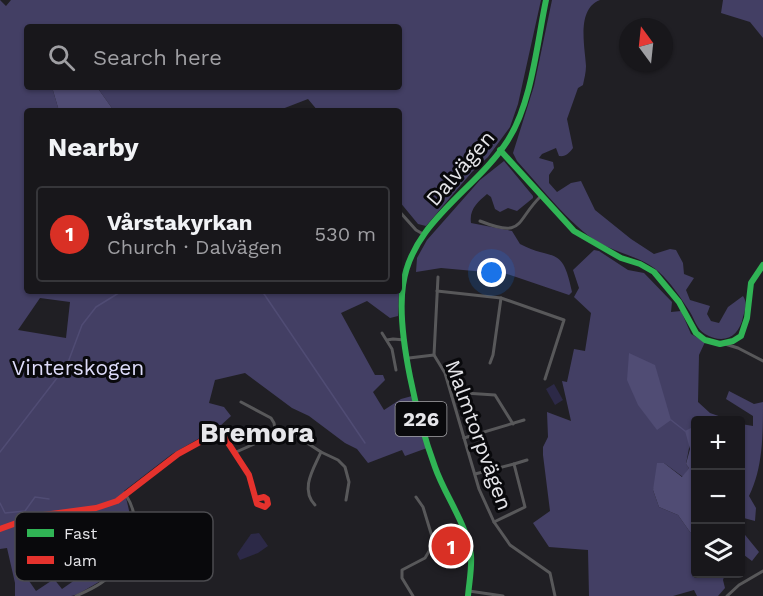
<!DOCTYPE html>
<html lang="en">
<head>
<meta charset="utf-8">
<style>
	body { margin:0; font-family:"Work Sans",sans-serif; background:#252428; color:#f1f3f6 }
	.controls { position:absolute; right:18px; bottom:18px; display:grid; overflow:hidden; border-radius:6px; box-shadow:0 2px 4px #0004 }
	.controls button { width:54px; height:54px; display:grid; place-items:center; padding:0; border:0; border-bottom:2px solid #36363a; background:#18171b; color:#f1f3f6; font:30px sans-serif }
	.compass { position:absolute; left:619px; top:18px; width:54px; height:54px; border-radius:50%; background:#18171b; box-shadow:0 2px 4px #0004; rotate:345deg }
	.you { position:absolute; left:492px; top:273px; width:21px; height:21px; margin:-15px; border:4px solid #fff; border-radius:50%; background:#1a73e8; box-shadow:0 0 0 9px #1a73e833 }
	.badge { display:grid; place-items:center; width:39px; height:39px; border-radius:50%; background:#d93025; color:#fff; font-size:20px; font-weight:700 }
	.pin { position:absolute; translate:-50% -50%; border:3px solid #fff; box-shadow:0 2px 6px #0006 }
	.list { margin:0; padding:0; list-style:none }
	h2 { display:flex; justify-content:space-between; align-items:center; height:78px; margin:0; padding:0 24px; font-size:26px }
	h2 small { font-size:20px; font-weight:400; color:#9f9fa3 }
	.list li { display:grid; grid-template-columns:39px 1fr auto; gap:18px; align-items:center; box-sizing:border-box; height:96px; margin:0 12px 12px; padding:0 12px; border:2px solid #36363a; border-radius:6px }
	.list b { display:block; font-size:22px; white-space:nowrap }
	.list p { margin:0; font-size:20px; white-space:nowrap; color:#9f9fa3 }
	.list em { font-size:20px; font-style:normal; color:#9f9fa3 }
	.icon { flex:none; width:33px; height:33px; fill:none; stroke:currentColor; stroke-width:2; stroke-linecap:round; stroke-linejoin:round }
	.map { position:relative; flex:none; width:763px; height:596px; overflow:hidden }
	.search { position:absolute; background:#18171b; box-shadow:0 2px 4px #0004; left:24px; top:24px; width:378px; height:66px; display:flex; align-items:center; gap:15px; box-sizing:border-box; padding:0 21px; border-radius:6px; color:#9f9fa3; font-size:22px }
	.panel { position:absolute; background:#18171b; box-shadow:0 2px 4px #0004; left:24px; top:108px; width:378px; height:186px; border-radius:6px }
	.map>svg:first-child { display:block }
</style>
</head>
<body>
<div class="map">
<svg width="763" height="596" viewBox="0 0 763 596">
	<rect width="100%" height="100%" fill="#201f24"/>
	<g fill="#2c2947">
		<polygon points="554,384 563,400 555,405 546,389"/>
		<polygon points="259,533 268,546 258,553 240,560 237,554 251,534"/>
	</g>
	<g fill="#433f64" fill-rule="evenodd">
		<path d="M 0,0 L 6,6 L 11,0 L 541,0 L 518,104 L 510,127 L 488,157 L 472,172 L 426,226 L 418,224 L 399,201 L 399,111 L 318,111 L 308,99 L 277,111 L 114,111 L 97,87 L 399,87 L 399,27 L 27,27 L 27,87 L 52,87 L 59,111 L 27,111 L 27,291 L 399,291 L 398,316 L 390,318 L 367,301 L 341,313 L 375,375 L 383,375 L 385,380 L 373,392 L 384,410 L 401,399 L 412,396 L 427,448 L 405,456 L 402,450 L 368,463 L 357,449 L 345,443 L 309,416 L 292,408 L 245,373 L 215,380 L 209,403 L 224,407 L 231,416 L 219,427 L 172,454 L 124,491 C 137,534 136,563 92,586 C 86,589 78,595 71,596 C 53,596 33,596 15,596 L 15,583 L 7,548 L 0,549 ZM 40,298 L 70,302 L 66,338 L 18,330 ZM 100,513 L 104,518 L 113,513 L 124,529 L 111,539 L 118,550 L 62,589 L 54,579 L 36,591 L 25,575 L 60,550 L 56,542 Z"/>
		<path d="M 552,0 L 600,0 C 576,9 585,47 586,66 C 586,73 584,79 583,85 L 578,88 L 567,119 L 573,148 C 569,153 566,157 559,156 L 556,148 L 542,154 L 539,158 L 553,162 L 554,168 L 549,175 L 549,183 L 557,192 L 571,183 L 581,181 L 595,210 L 631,239 L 654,254 L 670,249 L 676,250 L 683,263 L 684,274 L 694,278 L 686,290 L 690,300 L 710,306 L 707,314 L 711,321 L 719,323 L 728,307 L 743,296 C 748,304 745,309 743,317 C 739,337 724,345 705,334 C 696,328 695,320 690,312 C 681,298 671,283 659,272 C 641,256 618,254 598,242 C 571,226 539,185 517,161 L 513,153 L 534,86 Z"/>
		<polygon points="723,0 763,0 763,38 750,22 721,13"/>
		<path d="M 504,161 L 533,196 L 533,198 L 517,211 L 508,208 L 500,212 L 495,209 L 491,197 L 487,194 C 478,202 469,209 471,223 L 512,231 L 520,244 C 553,262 562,243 572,292 L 569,295 L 507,274 L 441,268 L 416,272 L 417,258 L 427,240 L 480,180 Z"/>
		<polygon points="594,250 599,251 628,270 644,273 672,302 671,312 681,311 691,334 705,342 699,355 698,402 710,413 730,420 696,420 695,430 693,427 686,464 689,468 683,477 664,463 653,490 659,507 678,515 690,532 695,533 696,574 725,574 723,580 725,588 718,596 697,596 694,590 673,596 589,596 588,550 549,547 533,523 550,511 543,455 543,447 548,437 547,412 571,421 562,381 567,382 574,349 585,351 591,313 574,297 579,288 573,270"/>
		<path d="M 729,391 L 754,404 L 763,402 C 763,435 763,468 749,496 L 756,508 L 755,521 L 740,517 L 741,424 L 753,426 L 753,416 L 726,399 Z"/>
		<polygon points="741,530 759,552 752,561 744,555 741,559"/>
	</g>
	<g fill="#504c74">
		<polygon points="52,87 97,87 114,111 59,111"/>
		<polygon points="629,353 655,365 671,420 657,430 638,405 627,380"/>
		<polygon points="693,427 696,430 695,533 690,532 678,515 659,507 653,490 657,463 664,463 682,477 689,468 686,464 690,449 685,431"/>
	</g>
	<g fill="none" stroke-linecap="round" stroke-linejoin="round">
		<g stroke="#504c74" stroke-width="1.5">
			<polyline points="262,291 365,443"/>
			<polyline points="671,420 685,431"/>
			<polyline points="0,452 67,365 82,325 96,307 122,291"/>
			<polyline points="0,503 5,513 25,511 35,497 49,499"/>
		</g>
		<g stroke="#58585a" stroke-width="3">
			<polyline points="399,211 416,230 423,234"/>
			<path d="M 480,221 C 525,239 515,221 541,196"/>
			<polyline points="437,291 501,298 564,320 545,379"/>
			<polyline points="382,333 392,349 396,370"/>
			<polyline points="387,340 393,339 405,340"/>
			<polyline points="725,344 738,348 763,361"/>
			<polyline points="434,355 438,277"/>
			<polyline points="409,358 434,355 445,373 479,489 494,522 510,545 550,573 555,596"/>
			<polyline points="490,363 493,355 501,298"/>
			<polyline points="452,396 465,393 495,395 513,424"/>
			<polyline points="241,402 271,418 274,423 276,434"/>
			<polyline points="464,438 524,420"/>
			<polyline points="234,453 276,434 298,437 321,452 338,460 345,467 349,482 346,500"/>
			<polyline points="475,474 514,464"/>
			<path d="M 315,505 C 300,489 313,470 321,452"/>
			<polyline points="494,522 525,507 514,464 527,460"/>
			<polyline points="469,591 503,596"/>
			<path d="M 76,596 C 85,592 94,588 101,583 C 131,563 146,527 126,495"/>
			<polyline points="413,596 402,578 402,570 425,558 434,543 423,507 416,497"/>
			<polyline points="727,596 739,585 763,571"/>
		</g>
		<g stroke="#30b455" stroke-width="6">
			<polyline points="500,150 574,231 621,258 640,264 654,272 679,302 696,333 705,340 720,344 733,341 741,336 747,318 751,283 763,265"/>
			<path d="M 468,596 C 469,583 472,569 471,555 C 467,524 445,496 435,467 C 418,421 396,333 403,285 C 412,221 476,190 508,140 C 532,102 537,43 546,0"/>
		</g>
		<polyline stroke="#e5322d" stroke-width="6" points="0,529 36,516 96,508 117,501 178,454 218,432 221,432 249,475 257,504 265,507 268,504 267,499 264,497 256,499"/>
	</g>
	<g text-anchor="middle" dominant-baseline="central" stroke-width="6" stroke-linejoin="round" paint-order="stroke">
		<rect fill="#09090c" stroke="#a4a4a7" stroke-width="1.5" x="395.5" y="402" width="51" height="34" rx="4.5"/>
		<g font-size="20" font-weight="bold" fill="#e6e6ea">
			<text x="421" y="419">226</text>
		</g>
		<g font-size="21" fill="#e6e6ea" stroke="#09090c">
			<text transform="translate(460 168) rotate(-49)">Dalvägen</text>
			<text transform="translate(479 435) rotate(70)">Malmtorpvägen</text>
		</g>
		<g font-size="21" fill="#dedcfa" stroke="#09090c">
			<text x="78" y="367">Vinterskogen</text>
		</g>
		<g font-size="27" font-weight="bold" fill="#e6e6ea" stroke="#09090c">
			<text x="257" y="433">Bremora</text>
		</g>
	</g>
	<rect x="15" y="512" width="198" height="69" rx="9" fill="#09090c" stroke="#4b4b4f" stroke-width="1.5"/>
	<rect x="27" y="529" width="27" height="8" fill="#30b455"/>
	<rect x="27" y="556" width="27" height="8" fill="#e5322d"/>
	<g font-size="16" fill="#e6e6ea">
		<text x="64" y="539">Fast</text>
		<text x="64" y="566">Jam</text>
	</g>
</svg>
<div class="controls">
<button>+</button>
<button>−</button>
<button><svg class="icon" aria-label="layers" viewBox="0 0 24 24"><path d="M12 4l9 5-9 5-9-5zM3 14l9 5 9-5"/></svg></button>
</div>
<svg class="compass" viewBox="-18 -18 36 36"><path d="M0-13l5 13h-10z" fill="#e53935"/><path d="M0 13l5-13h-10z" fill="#9f9fa3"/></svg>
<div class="you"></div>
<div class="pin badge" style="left:451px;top:546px">1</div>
<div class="search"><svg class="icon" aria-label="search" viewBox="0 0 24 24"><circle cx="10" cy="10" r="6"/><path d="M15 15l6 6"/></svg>Search here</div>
<section class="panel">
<h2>Nearby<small></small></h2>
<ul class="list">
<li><span class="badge">1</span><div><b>Vårstakyrkan</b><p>Church · Dalvägen</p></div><em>530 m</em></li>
</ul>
</section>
</div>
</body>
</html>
